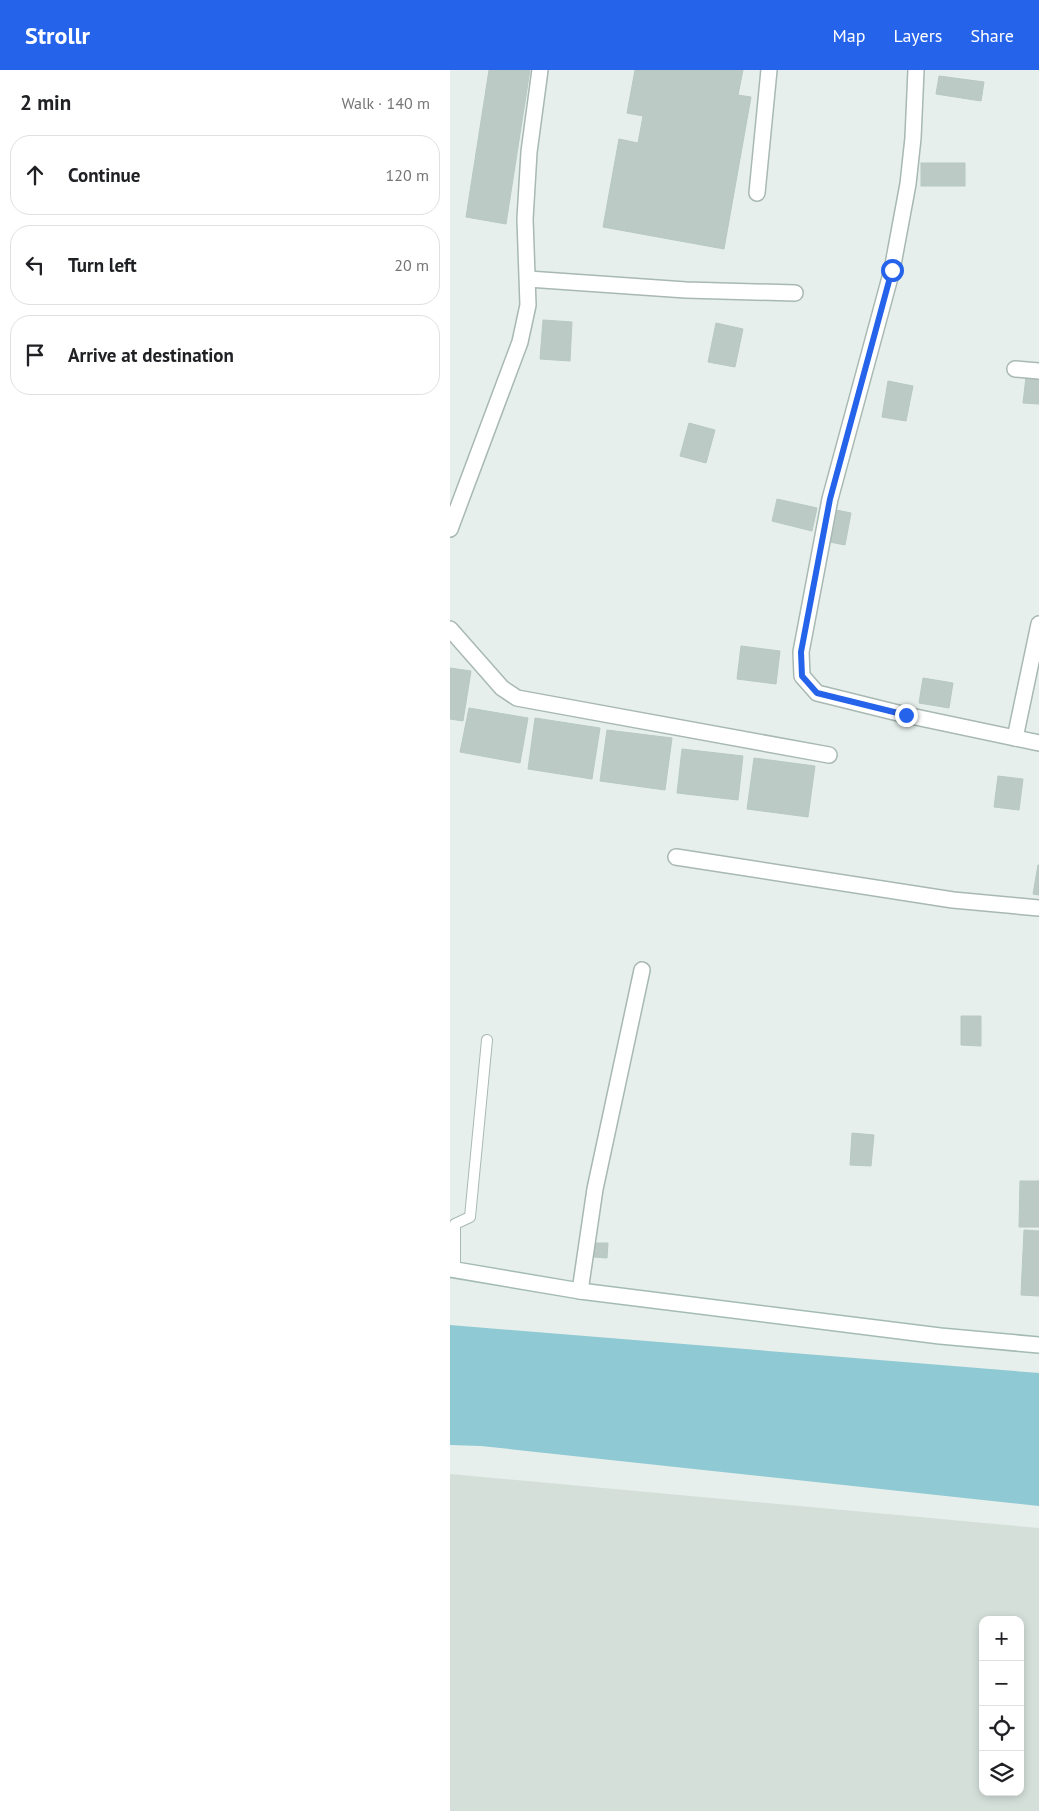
<!DOCTYPE html>
<html lang="en">
<head>
<meta charset="utf-8">
<style>
	body { margin:0; font-family:"PT Sans",sans-serif; background:#f6f6f6; color:#202124 }
	.controls { position:absolute; right:15px; bottom:15px; display:grid; overflow:hidden; border-radius:10px; box-shadow:0 2px 8px #0003 }
	.controls button { width:45px; height:45px; display:grid; place-items:center; padding:0; border:0; border-bottom:1px solid #e0e0e0; background:#fff; color:#202124; font:25px sans-serif }
	.stop { position:absolute; width:15px; height:15px; margin:-11px; border:4px solid #2563eb; border-radius:50%; background:#fff }
	.stop.end { background:#2563eb; border-color:#fff; box-shadow:0 1px 5px #0008 }
	.list { margin:0; padding:0; list-style:none }
	h2 { display:flex; justify-content:space-between; align-items:center; height:65px; margin:0; padding:0 20px; font-size:21px }
	h2 small { font-size:16px; font-weight:400; color:#757577 }
	.list li { display:grid; grid-template-columns:32px 1fr auto; gap:15px; align-items:center; box-sizing:border-box; height:80px; margin:0 10px 10px; padding:0 10px; border:1px solid #e0e0e0; border-radius:20px }
	.list b { display:block; font-size:19px; white-space:nowrap }
	.list em { font-size:16px; font-style:normal; color:#757577 }
	.icon { flex:none; width:28px; height:28px; fill:none; stroke:currentColor; stroke-width:2; stroke-linecap:round; stroke-linejoin:round }
	.map { position:relative; flex:none; width:589px; height:1741px; overflow:hidden }
	header { display:flex; align-items:center; gap:30px; box-sizing:border-box; height:70px; padding:0 25px; background:#2563eb; color:#fff }
	header strong { font-size:24px }
	nav { display:flex; gap:28px; margin-inline-start:auto; font-size:18px }
	main { display:flex }
	aside { flex:1; background:#fff }
	.map>svg:first-child { display:block }
</style>
</head>
<body>
<header>
<strong>Strollr</strong>
<nav><a>Map</a><a>Layers</a><a>Share</a></nav>
</header>
<main>
<aside>
<h2>2 min<small>Walk · 140 m</small></h2>
<ul class="list">
<li><svg class="icon" aria-label="ahead" viewBox="0 0 24 24"><path d="M12 20V5M6 11l6-6 6 6"/></svg><div><b>Continue</b></div><em>120 m</em></li>
<li><svg class="icon" aria-label="left" viewBox="0 0 24 24"><path d="M17 20v-9H6M10 6l-5 5 5 5"/></svg><div><b>Turn left</b></div><em>20 m</em></li>
<li><svg class="icon" aria-label="arrive" viewBox="0 0 24 24"><path d="M6 21V4h12l-3 4 3 4H6"/></svg><div><b>Arrive at destination</b></div></li>
</ul>
</aside>
<div class="map">
<svg width="589" height="1741" viewBox="0 0 589 1741">
	<rect width="100%" height="100%" fill="#e6efeb"/>
	<path fill="#d4dfda" fill-rule="evenodd" d="M 0,1404 L 589,1458 L 589,1741 L 0,1741 ZM 533,1550 L 570,1550 L 570,1722 L 533,1722 Z"/>
	<polygon fill="#8ec9d4" points="0,1255 589,1303 589,1436 31,1376 0,1375"/>
	<g fill="#bbcac4" stroke="#b8c9c2">
		<polygon points="39,0 80,0 56,154 16,147"/>
		<polygon points="185,0 293,0 288,25 301,27 274,179 153,157 169,69 188,73 193,46 177,43"/>
		<polygon points="489,6 534,12 531,31 486,24"/>
		<rect x="471" y="93" width="44" height="23"/>
		<polygon points="93,250 122,252 120,291 90,289"/>
		<polygon points="266,253 293,259 285,297 258,292"/>
		<polygon points="576,307 589,308 589,334 573,333"/>
		<polygon points="438,311 463,316 456,351 432,347"/>
		<polygon points="239,353 265,360 256,393 230,386"/>
		<polygon points="327,429 367,438 362,461 322,451"/>
		<polygon points="381,439 401,443 395,475 375,471"/>
		<polygon points="291,576 330,581 326,614 287,609"/>
		<polygon points="0,598 21,601 13,651 0,649"/>
		<polygon points="473,608 503,613 499,638 469,633"/>
		<polygon points="19,638 78,648 70,693 10,682"/>
		<polygon points="85,648 150,658 142,709 78,699"/>
		<polygon points="157,660 222,668 215,720 150,711"/>
		<polygon points="232,679 293,686 288,730 227,723"/>
		<polygon points="304,688 365,696 358,747 297,739"/>
		<polygon points="548,706 573,709 569,740 544,737"/>
		<polygon points="588,795 589,795 589,825 583,824"/>
		<polygon points="511,946 531,946 531,976 511,975"/>
		<polygon points="402,1063 424,1065 421,1096 400,1095"/>
		<polygon points="570,1111 589,1111 589,1157 569,1157"/>
		<polygon points="574,1160 589,1161 589,1226 571,1225"/>
		<polygon points="145,1173 158,1173 157,1188 144,1187"/>
	</g>
	<g fill="none" stroke-linecap="round" stroke-linejoin="round">
		<defs>
			<polyline id="lane" points="5,1199 5,1154 20,1147 37,970"/>
			<g id="street">
				<polyline points="466,0 463,68 458,114 442,200 380,429 351,582 352,606 367,623 456,645 589,673"/>
				<polyline points="307,123 319,0"/>
				<polyline points="78,209 236,220 345,223"/>
				<polyline points="565,299 589,301"/>
				<polyline points="0,459 70,272 78,235 75,149 79,82 90,0"/>
				<polyline points="0,559 52,618 67,628 379,685"/>
				<polyline points="565,668 589,554"/>
				<polyline points="226,787 503,830 589,838"/>
				<polyline points="130,1221 145,1119 192,900"/>
			</g>
			<polyline id="secondary" points="0,1199 130,1221 490,1266 589,1275"/>
		</defs>
		<use href="#lane" stroke="#a8b8b2" stroke-width="12"/>
		<use href="#street" stroke="#a8b8b2" stroke-width="18"/>
		<use href="#secondary" stroke="#a4bbb3" stroke-width="18"/>
		<use href="#lane" stroke="#fff" stroke-width="10"/>
		<use href="#street" stroke="#fff" stroke-width="15"/>
		<use href="#secondary" stroke="#fff" stroke-width="15"/>
	</g>
	<g fill="none" stroke-linecap="round" stroke-linejoin="round">
		<polyline stroke="#2563eb" stroke-width="6" points="442,200 380,429 351,582 352,606 367,623 456,645"/>
	</g>
</svg>
<div class="controls">
<button>+</button>
<button>−</button>
<button><svg class="icon" aria-label="locate" viewBox="0 0 24 24"><circle cx="12" cy="12" r="6"/><path d="M12 2v4M12 18v4M2 12h4M18 12h4"/></svg></button>
<button><svg class="icon" aria-label="layers" viewBox="0 0 24 24"><path d="M12 4l9 5-9 5-9-5zM3 14l9 5 9-5"/></svg></button>
</div>
<div class="stop" style="left:442px;top:200px"></div>
<div class="stop end" style="left:456px;top:645px"></div>
</div>
</main>
</body>
</html>
